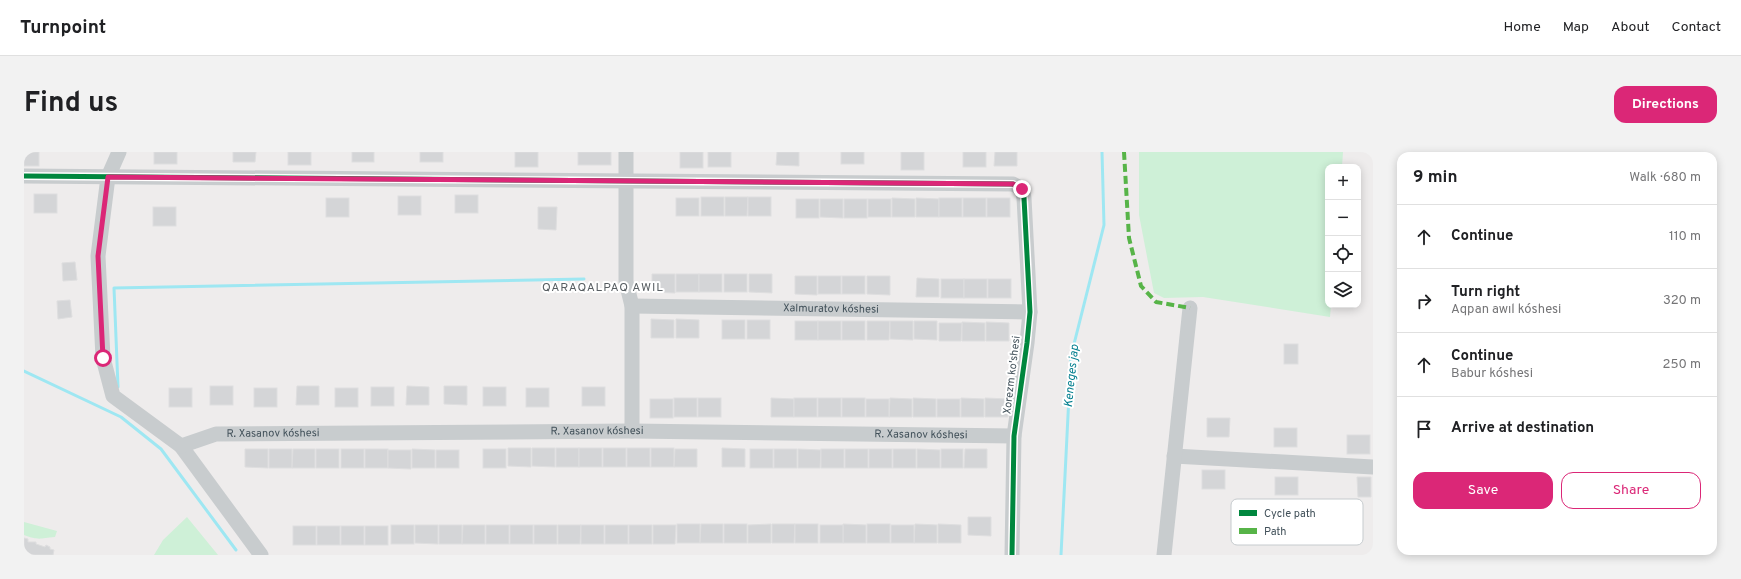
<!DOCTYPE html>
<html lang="en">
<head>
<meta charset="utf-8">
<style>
	body { margin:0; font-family:Overpass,sans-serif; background:#f2f2f2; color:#202124 }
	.controls { position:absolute; right:12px; top:12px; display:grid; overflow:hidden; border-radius:8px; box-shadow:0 2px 10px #0003 }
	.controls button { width:36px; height:36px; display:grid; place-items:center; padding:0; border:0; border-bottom:1px solid #e0e0e0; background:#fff; color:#202124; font:20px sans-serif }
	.stop { position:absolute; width:12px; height:12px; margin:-9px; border:3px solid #db2777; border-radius:50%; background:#fff }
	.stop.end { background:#db2777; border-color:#fff; box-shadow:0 1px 4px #0008 }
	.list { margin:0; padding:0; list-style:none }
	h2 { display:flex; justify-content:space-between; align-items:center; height:52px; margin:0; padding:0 16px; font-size:17px }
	h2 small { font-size:13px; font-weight:400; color:#757577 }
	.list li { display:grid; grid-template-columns:26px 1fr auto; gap:12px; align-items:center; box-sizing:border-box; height:64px; padding:0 16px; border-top:1px solid #e0e0e0 }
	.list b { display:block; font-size:15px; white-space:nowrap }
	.list p { margin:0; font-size:13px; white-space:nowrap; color:#757577 }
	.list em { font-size:13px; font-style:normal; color:#757577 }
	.actions { display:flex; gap:8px; padding:12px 16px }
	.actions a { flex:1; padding:9px 0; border:1px solid #db2777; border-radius:12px; text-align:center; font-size:14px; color:#db2777 }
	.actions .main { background:#db2777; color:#fff }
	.icon { flex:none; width:22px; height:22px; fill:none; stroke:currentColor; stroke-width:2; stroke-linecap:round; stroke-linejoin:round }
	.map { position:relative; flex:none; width:1349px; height:403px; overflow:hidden; border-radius:12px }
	header { display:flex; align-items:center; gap:24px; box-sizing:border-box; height:56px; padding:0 20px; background:#fff; border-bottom:1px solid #e0e0e0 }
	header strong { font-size:19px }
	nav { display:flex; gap:22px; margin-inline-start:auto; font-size:14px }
	.intro { display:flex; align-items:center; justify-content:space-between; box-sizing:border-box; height:96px; padding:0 24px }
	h1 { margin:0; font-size:28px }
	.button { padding:10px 18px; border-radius:12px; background:#db2777; color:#fff; font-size:14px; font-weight:700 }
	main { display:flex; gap:24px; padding:0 24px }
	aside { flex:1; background:#fff; border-radius:12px; box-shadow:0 2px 10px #0003 }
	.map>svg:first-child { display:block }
</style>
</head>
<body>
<header>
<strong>Turnpoint</strong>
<nav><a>Home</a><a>Map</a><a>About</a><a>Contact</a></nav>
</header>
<div class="intro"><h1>Find us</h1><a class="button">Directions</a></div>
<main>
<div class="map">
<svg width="1349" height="403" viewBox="0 0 1349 403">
	<rect width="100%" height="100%" fill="#eeecec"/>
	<g fill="#cef0d7">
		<polygon points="1115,0 1319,0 1318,15 1304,15 1304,153 1307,153 1306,165 1179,145 1140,146 1130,141 1115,63"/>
		<polygon points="163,365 194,403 130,403 139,388"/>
		<path d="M 0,370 L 33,379 L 31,385 C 16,386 16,389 0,383 Z"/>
	</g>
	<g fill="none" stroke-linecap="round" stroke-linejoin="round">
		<g stroke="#9ee7f2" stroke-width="3">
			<polyline points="0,219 97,265 137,297 212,398"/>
			<polyline points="94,235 90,136 560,127"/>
			<polyline points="1037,403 1047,204 1080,73 1078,0"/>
		</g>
	</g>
	<g fill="#d4d5d7" stroke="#dededf">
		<rect x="0" y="0" width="15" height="14"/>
		<rect x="130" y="0" width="23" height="12"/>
		<polygon points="209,0 232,0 231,10 209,10"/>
		<rect x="264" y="0" width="23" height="13"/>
		<rect x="328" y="0" width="22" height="10"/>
		<rect x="396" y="0" width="23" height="10"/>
		<rect x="491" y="0" width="23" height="15"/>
		<rect x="554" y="0" width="33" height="13"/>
		<rect x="656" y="0" width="23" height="16"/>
		<rect x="684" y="0" width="23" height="15"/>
		<polygon points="753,0 775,0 775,14 752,13"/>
		<rect x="817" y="0" width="23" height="12"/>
		<rect x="877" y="0" width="23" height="18"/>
		<rect x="939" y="0" width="23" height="15"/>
		<polygon points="971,0 993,0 993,14 970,14"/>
		<rect x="10" y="42" width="23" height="19"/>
		<rect x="431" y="43" width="23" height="18"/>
		<rect x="374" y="44" width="23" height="19"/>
		<rect x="677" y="45" width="23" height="19"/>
		<polygon points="701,45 724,45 723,64 701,64"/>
		<rect x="724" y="45" width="23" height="19"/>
		<rect x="302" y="46" width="23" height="19"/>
		<rect x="652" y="46" width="23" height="18"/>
		<polygon points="868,46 891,47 891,65 868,65"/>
		<polygon points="892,46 915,47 915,65 892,65"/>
		<rect x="915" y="46" width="23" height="19"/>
		<rect x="939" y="46" width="23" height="19"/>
		<rect x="963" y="46" width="23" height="19"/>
		<rect x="772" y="47" width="23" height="19"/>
		<polygon points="796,47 819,47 819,66 796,65"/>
		<rect x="820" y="47" width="23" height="19"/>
		<rect x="844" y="47" width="23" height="18"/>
		<rect x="129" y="55" width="23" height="19"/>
		<polygon points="514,55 533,55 532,78 514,77"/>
		<polygon points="51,110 53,128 39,129 38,111"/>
		<polygon points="628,122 651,122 651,141 628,140"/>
		<rect x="652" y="122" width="23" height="18"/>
		<rect x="675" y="122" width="23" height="18"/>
		<rect x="700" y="122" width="23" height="18"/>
		<polygon points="725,122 748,122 748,141 725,140"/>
		<polygon points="771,124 793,124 793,143 771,142"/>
		<rect x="794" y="124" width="23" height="18"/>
		<rect x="818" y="124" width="23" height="18"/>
		<polygon points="843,124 866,124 866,143 843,142"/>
		<polygon points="893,126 915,127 915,145 892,145"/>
		<rect x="917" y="127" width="23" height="19"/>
		<rect x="940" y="127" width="23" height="19"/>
		<rect x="964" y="127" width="23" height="19"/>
		<polygon points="46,148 48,165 34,167 33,149"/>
		<polygon points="627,167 650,168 650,186 627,186"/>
		<polygon points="652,167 675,168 675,186 652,186"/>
		<rect x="698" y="168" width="23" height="19"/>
		<rect x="723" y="168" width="23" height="19"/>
		<rect x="771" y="169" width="23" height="19"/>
		<rect x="794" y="169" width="23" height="19"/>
		<rect x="818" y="169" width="23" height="19"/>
		<polygon points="843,169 866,169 865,188 843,188"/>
		<polygon points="866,169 889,169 889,188 866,187"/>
		<polygon points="890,169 913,169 913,188 890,187"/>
		<polygon points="938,170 961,171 961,189 938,189"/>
		<polygon points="962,170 985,171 985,189 962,189"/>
		<polygon points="915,171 938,171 937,189 915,189"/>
		<rect x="1260" y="192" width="14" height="20"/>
		<rect x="186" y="234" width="23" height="19"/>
		<polygon points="273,234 295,234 295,253 272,253"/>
		<polygon points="383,234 405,235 405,253 382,253"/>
		<polygon points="420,234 443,234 443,253 420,252"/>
		<rect x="347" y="235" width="23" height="19"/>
		<rect x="459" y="235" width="23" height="19"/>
		<rect x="558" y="235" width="23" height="19"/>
		<rect x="145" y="236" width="23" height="19"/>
		<rect x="230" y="236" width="23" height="19"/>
		<rect x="311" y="236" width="23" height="19"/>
		<rect x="502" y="236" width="23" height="19"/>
		<rect x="650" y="246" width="23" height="19"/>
		<rect x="674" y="246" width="23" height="19"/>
		<polygon points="747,246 770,247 770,265 747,265"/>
		<rect x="770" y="246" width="23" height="19"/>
		<rect x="794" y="246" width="23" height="19"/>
		<rect x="818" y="246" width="23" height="19"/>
		<polygon points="866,246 888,247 888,265 865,265"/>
		<polygon points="889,246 912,247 912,265 889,265"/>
		<polygon points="937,246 960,247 960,265 937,265"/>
		<polygon points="961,246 984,247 984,265 961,265"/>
		<rect x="626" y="247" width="23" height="19"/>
		<rect x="842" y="247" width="23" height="18"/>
		<rect x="913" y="247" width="23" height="18"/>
		<polygon points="1183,266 1206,266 1205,285 1183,285"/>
		<rect x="1250" y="276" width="23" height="19"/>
		<rect x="1323" y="283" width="23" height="19"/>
		<polygon points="484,296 507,296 507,315 484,314"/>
		<polygon points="508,296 531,296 531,315 508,314"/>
		<rect x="532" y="296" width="23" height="19"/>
		<rect x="555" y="296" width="23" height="19"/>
		<rect x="579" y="296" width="23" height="19"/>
		<rect x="603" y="296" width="23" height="19"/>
		<rect x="627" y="296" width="23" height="19"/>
		<polygon points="698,296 721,297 721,315 698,315"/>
		<polygon points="221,297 244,297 244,316 221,315"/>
		<rect x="245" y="297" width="23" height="19"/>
		<polygon points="269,297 291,297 291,316 268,316"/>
		<rect x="292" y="297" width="23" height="19"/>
		<rect x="317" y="297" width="23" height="19"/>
		<rect x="341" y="297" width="23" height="19"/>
		<polygon points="388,297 411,298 411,316 388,316"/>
		<rect x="459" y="297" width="23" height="19"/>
		<polygon points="651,297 673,297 673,315 650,315"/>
		<rect x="726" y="297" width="23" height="19"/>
		<rect x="750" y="297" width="23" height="19"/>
		<polygon points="774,297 797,298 796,316 774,316"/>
		<rect x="797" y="297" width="23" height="19"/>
		<rect x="821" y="297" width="23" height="19"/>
		<rect x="845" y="297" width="23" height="19"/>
		<rect x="869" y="297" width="23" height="19"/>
		<polygon points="893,297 916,298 916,316 893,316"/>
		<rect x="917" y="297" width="22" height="19"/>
		<polygon points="941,297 963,297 963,316 940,316"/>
		<polygon points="364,298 387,298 387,317 364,316"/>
		<rect x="412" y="298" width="23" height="18"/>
		<rect x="1178" y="318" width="23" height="19"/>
		<rect x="1251" y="325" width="23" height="18"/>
		<polygon points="1333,325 1347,325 1347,345 1334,345"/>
		<polygon points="944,365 967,365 967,384 944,383"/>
		<rect x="653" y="372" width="23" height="19"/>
		<polygon points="677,372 699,372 699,391 676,391"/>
		<rect x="700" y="372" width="23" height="19"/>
		<polygon points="747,372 747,391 724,391 724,373"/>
		<polygon points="748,372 771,372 770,391 748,391"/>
		<rect x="771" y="372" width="23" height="19"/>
		<polygon points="819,372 842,373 842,391 819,391"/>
		<rect x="843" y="372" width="23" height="19"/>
		<polygon points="891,372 913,373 913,391 890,391"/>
		<polygon points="914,372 937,373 937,391 914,391"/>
		<rect x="367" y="373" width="23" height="19"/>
		<polygon points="391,373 414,373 414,392 391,391"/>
		<rect x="415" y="373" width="23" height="19"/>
		<polygon points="439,373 461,373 461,392 438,392"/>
		<rect x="462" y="373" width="23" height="19"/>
		<rect x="486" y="373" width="23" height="19"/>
		<rect x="510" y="373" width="23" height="19"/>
		<polygon points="534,373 557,373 556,392 534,392"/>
		<rect x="557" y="373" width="23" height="19"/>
		<rect x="581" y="373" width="23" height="19"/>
		<rect x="605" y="373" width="23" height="19"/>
		<polygon points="629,373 652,373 651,392 629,392"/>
		<rect x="796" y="373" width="23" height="18"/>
		<rect x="867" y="373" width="23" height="18"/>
		<rect x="269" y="374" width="23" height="19"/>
		<rect x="293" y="374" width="23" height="19"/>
		<rect x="317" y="374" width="23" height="19"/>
		<rect x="341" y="374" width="23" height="19"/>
		<polygon points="0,386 4,387 4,390 12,390 12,392 21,395 22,393 26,395 26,397 30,398 29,403 0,403"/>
	</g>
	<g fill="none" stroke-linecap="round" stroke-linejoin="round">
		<g stroke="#c8ccce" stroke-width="15">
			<polyline points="95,0 84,25 74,104 79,206 89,244 157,294 237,403"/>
			<polyline points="602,0 602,130 608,154 608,279"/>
			<polyline points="0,24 989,32 998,37 1000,46 1006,160 1003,191 990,284 988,403"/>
			<path id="s1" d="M 608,154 L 1006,160"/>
			<path id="s2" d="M 157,294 L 192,282 L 608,279 L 990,284"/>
			<polyline points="1150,304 1349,315"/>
			<polyline points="1140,403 1166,156"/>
		</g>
		<polyline stroke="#57b448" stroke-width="4" stroke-dasharray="8 4" stroke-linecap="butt" points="1100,0 1105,86 1117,134 1132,150 1166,156"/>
		<defs>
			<polyline id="cycleway" points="0,24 989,32 998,37 1000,46 1006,160 1003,191 990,284 988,403"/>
		</defs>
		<use href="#cycleway" stroke="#fff" stroke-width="8"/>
		<use href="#cycleway" stroke="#00873e" stroke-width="5"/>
	</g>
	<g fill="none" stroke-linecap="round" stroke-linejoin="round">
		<polyline stroke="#db2777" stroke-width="5" points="79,206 74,104 84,25 989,32 998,37"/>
	</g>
	<g text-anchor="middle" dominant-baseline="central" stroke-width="4" stroke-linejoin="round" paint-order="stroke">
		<g font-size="11" fill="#42515a" stroke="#fff">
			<text stroke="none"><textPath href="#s1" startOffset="199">Xalmuratov kóshesi</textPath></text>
			<text transform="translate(988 223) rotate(-83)">Xorezm ko'shesi</text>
			<text stroke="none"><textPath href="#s2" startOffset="418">R. Xasanov kóshesi</textPath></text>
			<text stroke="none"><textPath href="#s2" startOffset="94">R. Xasanov kóshesi</textPath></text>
			<text stroke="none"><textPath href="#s2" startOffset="742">R. Xasanov kóshesi</textPath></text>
		</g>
		<g font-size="12" letter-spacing="1" fill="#575d61" stroke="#fff">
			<text x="579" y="136">QARAQALPAQ AWIL</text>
		</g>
		<g font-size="12" font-style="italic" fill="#037f8f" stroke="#fff">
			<text transform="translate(1048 224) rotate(-84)">Keneges jap</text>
		</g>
	</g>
	<rect x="1207" y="347" width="132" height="46" rx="6" fill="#fff" stroke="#c6cbce" stroke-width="1"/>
	<rect x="1215" y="358" width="18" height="6" fill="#00873e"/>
	<rect x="1215" y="376" width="18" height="6" fill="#57b448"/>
	<g font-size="11" fill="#42515a">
		<text x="1240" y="365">Cycle path</text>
		<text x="1240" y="383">Path</text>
	</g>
</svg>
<div class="controls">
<button>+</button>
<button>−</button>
<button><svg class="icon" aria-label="locate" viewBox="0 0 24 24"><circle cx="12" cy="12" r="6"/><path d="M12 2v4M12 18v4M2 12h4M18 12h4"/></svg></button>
<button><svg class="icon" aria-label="layers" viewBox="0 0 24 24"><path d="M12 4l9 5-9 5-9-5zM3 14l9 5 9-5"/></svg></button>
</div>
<div class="stop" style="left:79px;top:206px"></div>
<div class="stop end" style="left:998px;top:37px"></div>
</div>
<aside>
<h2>9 min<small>Walk · 680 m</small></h2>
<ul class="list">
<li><svg class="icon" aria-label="ahead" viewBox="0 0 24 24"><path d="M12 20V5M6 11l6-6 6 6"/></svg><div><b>Continue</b></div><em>110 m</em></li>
<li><svg class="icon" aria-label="right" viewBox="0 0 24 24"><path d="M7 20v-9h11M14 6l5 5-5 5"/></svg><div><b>Turn right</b><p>Aqpan awıl kóshesi</p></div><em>320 m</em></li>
<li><svg class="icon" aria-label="ahead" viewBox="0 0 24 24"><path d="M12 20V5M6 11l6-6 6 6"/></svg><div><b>Continue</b><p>Babur kóshesi</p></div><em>250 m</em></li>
<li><svg class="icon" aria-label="arrive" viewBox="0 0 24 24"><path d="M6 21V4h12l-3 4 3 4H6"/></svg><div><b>Arrive at destination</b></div></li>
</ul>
<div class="actions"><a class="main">Save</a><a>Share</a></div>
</aside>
</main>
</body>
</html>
